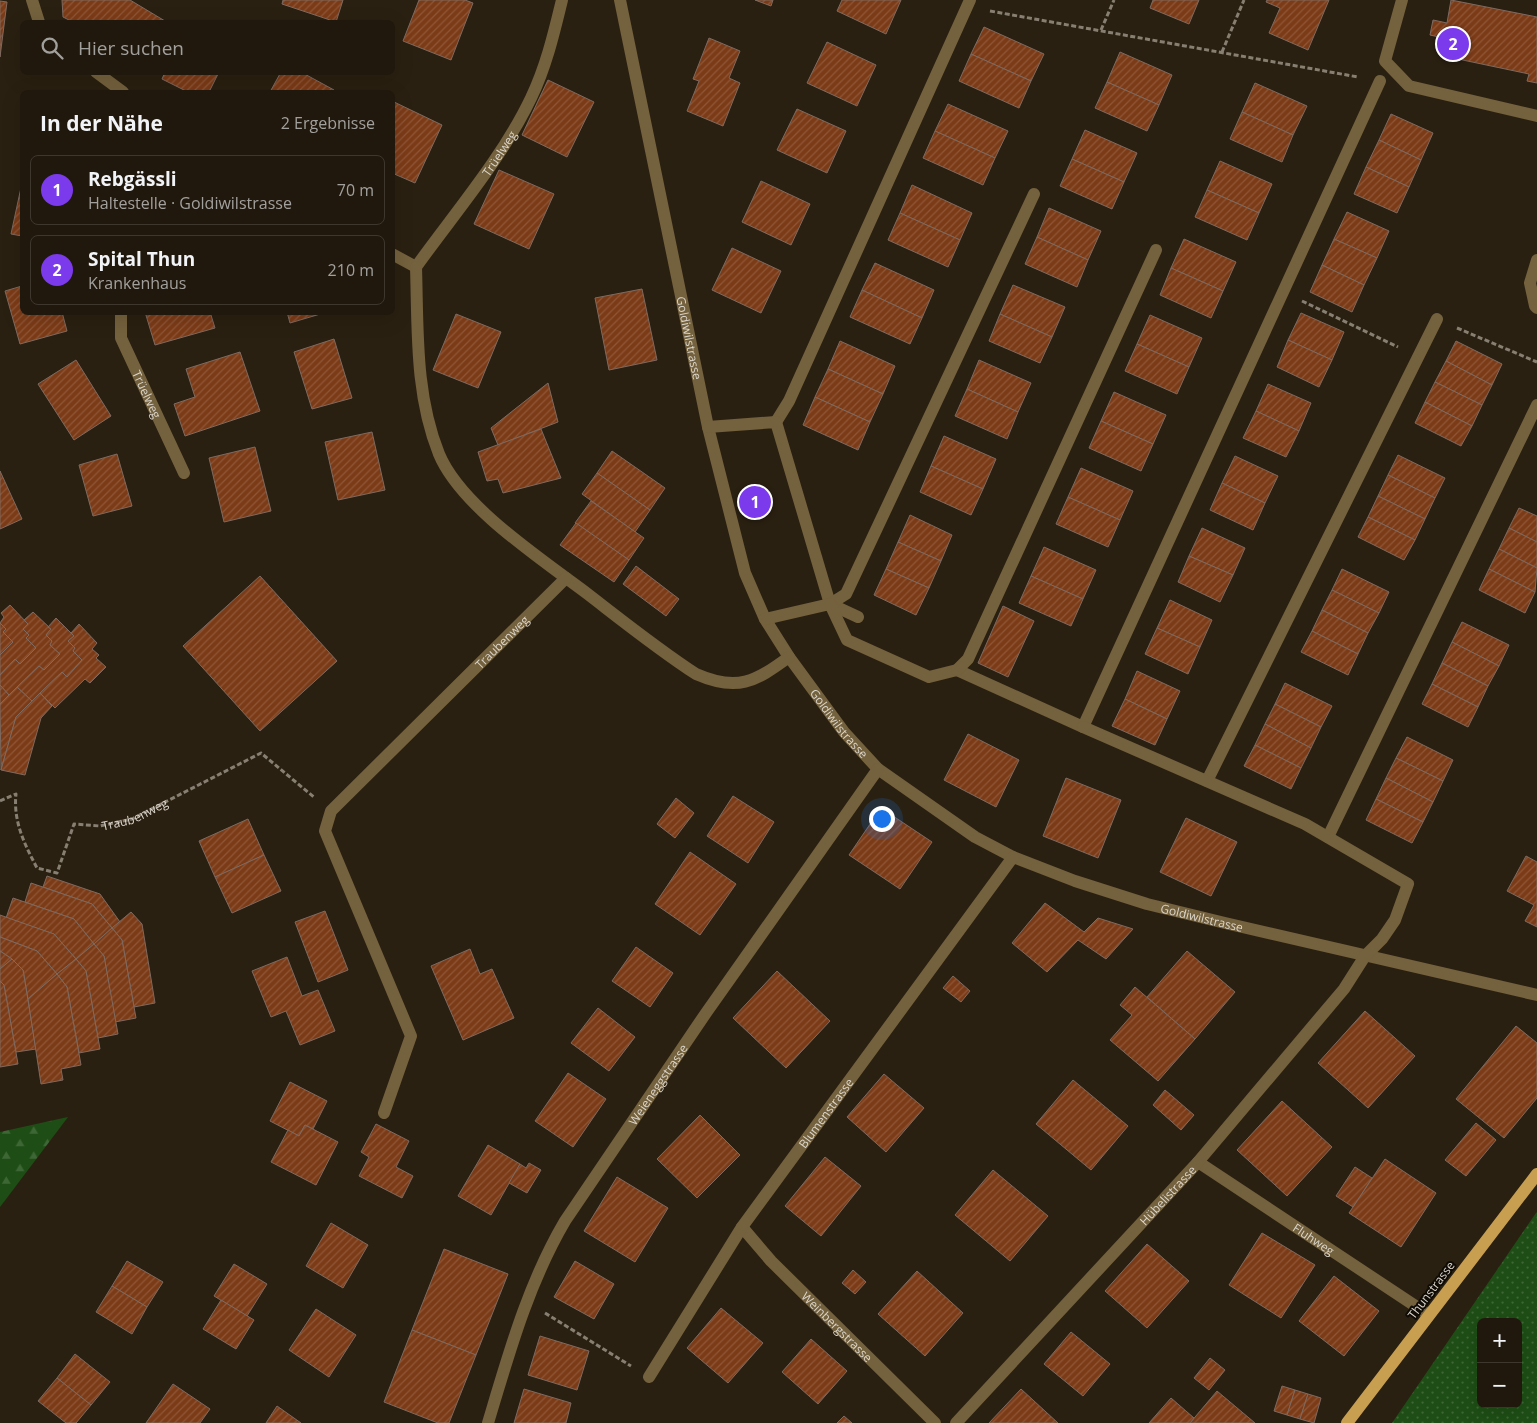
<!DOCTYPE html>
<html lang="de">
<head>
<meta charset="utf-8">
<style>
	body { margin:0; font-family:"Open Sans",sans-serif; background:#282116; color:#f1f3f6 }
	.controls { position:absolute; right:15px; bottom:15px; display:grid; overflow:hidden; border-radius:8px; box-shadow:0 5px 20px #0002 }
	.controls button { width:45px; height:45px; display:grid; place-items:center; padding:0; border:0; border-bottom:1px solid #3d372e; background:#20180d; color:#f1f3f6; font:25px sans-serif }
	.you { position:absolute; left:881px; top:818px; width:18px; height:18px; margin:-12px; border:4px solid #fff; border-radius:50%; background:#1a73e8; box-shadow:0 0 0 8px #1a73e833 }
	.badge { display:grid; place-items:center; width:32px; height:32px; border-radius:50%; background:#7c3aed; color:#fff; font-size:16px; font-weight:700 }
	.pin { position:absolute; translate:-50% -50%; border:2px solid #fff; box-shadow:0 1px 5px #0006 }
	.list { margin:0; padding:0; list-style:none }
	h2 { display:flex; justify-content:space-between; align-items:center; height:65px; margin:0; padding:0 20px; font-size:21px }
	h2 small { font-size:16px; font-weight:400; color:#a2a09d }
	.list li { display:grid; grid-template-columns:32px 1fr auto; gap:15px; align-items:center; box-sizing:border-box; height:70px; margin:0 10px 10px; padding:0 10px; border:1px solid #3d372e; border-radius:8px }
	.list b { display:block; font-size:19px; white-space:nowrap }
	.list p { margin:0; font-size:16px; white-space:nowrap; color:#a2a09d }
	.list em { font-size:16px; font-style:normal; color:#a2a09d }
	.icon { flex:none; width:28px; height:28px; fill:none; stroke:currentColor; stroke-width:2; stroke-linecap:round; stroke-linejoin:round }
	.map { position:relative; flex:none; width:1537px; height:1423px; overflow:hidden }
	.search { position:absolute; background:#20180d; box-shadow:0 5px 20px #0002; left:20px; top:20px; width:375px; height:55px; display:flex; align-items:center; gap:12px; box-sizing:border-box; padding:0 18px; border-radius:8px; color:#a2a09d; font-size:19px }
	.panel { position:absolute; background:#20180d; box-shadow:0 5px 20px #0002; left:20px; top:90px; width:375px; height:225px; border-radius:8px }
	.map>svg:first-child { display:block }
</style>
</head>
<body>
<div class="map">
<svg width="1537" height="1423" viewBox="0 0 1537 1423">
	<defs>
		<pattern id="grass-dots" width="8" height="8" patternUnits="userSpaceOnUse" patternTransform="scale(1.25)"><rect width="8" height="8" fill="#1e4e15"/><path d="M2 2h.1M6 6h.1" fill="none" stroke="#3e6736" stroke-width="1.8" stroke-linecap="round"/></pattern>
		<pattern id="forest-firs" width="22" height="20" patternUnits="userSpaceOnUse" patternTransform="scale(1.25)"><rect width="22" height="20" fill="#1e4e15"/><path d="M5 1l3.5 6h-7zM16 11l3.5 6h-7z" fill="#3e6736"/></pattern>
		<pattern id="building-hatch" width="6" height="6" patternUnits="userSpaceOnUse" patternTransform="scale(1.25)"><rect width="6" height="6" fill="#7c3b17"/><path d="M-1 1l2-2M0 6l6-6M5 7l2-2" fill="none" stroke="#8e5637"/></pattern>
	</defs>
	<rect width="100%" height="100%" fill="#2a2011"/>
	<path fill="url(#grass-dots)" fill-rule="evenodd" d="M 1537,1212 L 1537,1423 L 1392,1423 L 1536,1213 ZM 1481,1322 L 1518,1322 L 1518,1404 L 1481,1404 Z"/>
	<polygon fill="url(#forest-firs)" points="68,1117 0,1207 0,1132"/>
	<g fill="url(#building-hatch)" stroke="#7e6a61">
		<polygon points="62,0 130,0 165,21 73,22 63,17"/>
		<polygon points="283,0 343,0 336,22 282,4"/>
		<polygon points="419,0 465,0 473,3 451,60 403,41"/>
		<polygon points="755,0 773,0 771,6"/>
		<polygon points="842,0 901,0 886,34 837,11"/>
		<polygon points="1153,0 1199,0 1189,24 1150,8"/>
		<polygon points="1267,0 1329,0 1308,50 1269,33 1280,8 1266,2"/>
		<polygon points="1451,0 1537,17 1537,83 1527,81 1529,74 1439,55 1443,38 1430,35 1433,20 1447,23"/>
		<polygon points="0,1 7,2 0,57"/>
		<polygon points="984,27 1044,54 1031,81 971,54"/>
		<polygon points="709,38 740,51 729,78 740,83 723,126 687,111 699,81 693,79"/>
		<polygon points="827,42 876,65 857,106 807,83"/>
		<polygon points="1120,52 1172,75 1159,105 1107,82"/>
		<polygon points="971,54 1031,81 1019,108 959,81"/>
		<polygon points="165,72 219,72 209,92 188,92 162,79"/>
		<polygon points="281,72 301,72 334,90 332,92 270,92"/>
		<polygon points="548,80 594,102 567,157 522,135"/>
		<polygon points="1107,82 1159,105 1147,131 1095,108"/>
		<polygon points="1255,83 1307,106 1293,135 1242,112"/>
		<polygon points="392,101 442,125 415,183 392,173"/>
		<polygon points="948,104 1008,131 995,158 935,131"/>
		<polygon points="797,109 846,131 827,173 777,150"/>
		<polygon points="1242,112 1293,135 1282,162 1230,139"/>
		<polygon points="1391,114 1433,133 1421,160 1379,140"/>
		<polygon points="1085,130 1137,153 1124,182 1072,159"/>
		<polygon points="935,131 995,158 983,185 923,158"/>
		<polygon points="1379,140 1421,160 1409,187 1366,167"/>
		<polygon points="1072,159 1124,182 1112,209 1060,186"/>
		<polygon points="1220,161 1272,184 1259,213 1207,190"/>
		<polygon points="1366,167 1409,187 1397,213 1354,194"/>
		<polygon points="499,170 554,194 529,249 474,224"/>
		<polygon points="761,181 810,204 791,245 742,222"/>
		<polygon points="22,183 22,236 11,234"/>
		<polygon points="912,185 972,213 960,240 900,213"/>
		<polygon points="1207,190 1259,213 1247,240 1195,217"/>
		<polygon points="1049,208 1101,231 1088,260 1037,237"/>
		<polygon points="1347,212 1389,231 1377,258 1334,239"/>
		<polygon points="900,213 960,240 948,267 888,240"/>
		<polygon points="1037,237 1088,260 1077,287 1025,264"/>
		<polygon points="1184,239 1236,262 1223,291 1171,268"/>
		<polygon points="1334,239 1377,258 1364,285 1322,265"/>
		<polygon points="732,248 781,271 761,313 712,290"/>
		<polygon points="875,263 934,290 922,318 862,290"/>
		<polygon points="1322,265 1364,285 1352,312 1310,292"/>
		<polygon points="1171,268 1223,291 1211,318 1160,295"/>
		<polygon points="1013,285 1065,307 1052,337 1000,314"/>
		<polygon points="22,286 22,312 62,312 67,331 20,344 5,291"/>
		<polygon points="642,289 657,360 609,370 595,298"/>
		<polygon points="862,290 922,318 910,344 850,317"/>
		<polygon points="145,312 210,312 215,328 155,345"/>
		<polygon points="287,312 327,312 290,323"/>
		<polygon points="1301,313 1344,332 1332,360 1288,340"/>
		<polygon points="456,314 501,332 478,388 433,370"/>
		<polygon points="1000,314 1052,337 1040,363 989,341"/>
		<polygon points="1150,315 1202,338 1189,367 1137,344"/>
		<polygon points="334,339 352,398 312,409 294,352"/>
		<polygon points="1288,340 1332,360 1319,387 1277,367"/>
		<polygon points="840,341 895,366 883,394 828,369"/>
		<polygon points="1456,341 1502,364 1492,385 1446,361"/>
		<polygon points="1137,344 1189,367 1177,394 1125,371"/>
		<polygon points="240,352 260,411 185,436 174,404 195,397 186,369"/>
		<polygon points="76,360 111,416 74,440 38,384"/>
		<polygon points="979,360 1031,383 1018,412 967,389"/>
		<polygon points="1446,361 1492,385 1482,405 1435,382"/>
		<polygon points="828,369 883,394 870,422 815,397"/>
		<polygon points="1435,382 1482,405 1472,426 1425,402"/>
		<polygon points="548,383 558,422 498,445 491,428"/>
		<polygon points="1268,384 1311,403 1299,431 1256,411"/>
		<polygon points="967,389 1018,412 1007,439 955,416"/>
		<polygon points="1114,392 1166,415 1153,444 1101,421"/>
		<polygon points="815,397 870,422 858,450 803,425"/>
		<polygon points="1425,402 1472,426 1461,446 1415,423"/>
		<polygon points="1256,411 1299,431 1286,457 1243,438"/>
		<polygon points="1101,421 1153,444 1141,471 1089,448"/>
		<polygon points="541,429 561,478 503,493 498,479 487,481 478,452"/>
		<polygon points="372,432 385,490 338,500 325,442"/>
		<polygon points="944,436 996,459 983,489 931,466"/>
		<polygon points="255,447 271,511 224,522 209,458"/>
		<polygon points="612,451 665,488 650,510 597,473"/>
		<polygon points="117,454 132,506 93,516 79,465"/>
		<polygon points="1398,455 1445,478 1435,498 1388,475"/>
		<polygon points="1235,456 1278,476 1265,503 1222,483"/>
		<polygon points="931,466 983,489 971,515 920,492"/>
		<polygon points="1081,468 1133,491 1120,520 1068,497"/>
		<polygon points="0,471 22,519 0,529"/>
		<polygon points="597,473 650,510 635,532 582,494"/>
		<polygon points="1388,475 1435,498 1425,519 1378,496"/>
		<polygon points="1222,483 1265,503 1253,530 1210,510"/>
		<polygon points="1378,496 1425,519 1415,540 1368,517"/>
		<polygon points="1068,497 1120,520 1108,547 1056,524"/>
		<polygon points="591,501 644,538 629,560 575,523"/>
		<polygon points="1519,508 1537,516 1537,542 1509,528"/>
		<polygon points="910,515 952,535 941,561 898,542"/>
		<polygon points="1368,517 1415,540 1404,560 1358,537"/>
		<polygon points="576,523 629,560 614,582 560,545"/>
		<polygon points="1202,528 1245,548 1233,575 1189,556"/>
		<polygon points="1509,528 1537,542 1537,568 1499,549"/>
		<polygon points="898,542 941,561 929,588 886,569"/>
		<polygon points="1044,547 1096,570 1083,599 1031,576"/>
		<polygon points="1499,549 1537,568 1535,592 1489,569"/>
		<polygon points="1189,556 1233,575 1220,602 1178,582"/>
		<polygon points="636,566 679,599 666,616 623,584"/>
		<polygon points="886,569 929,588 916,615 874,595"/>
		<polygon points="1342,569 1389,592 1379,613 1332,590"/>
		<polygon points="1489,569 1535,592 1525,613 1479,590"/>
		<polygon points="260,576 337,661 260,731 183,646"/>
		<polygon points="1031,576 1083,599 1071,626 1019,603"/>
		<polygon points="1332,590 1379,613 1368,633 1322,610"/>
		<polygon points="1170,600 1212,620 1200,647 1157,628"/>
		<polygon points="10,605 28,624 23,629 29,635 26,638 36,648 20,664 15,659 0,675 0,655 13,642 3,632 6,629 0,623 4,617 1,613"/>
		<polygon points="1003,606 1034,621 1008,677 978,663"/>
		<polygon points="1322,610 1368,633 1358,654 1312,631"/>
		<polygon points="33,612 51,629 46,635 52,641 50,645 60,654 44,670 39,666 9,695 0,685 0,675 15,659 20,664 36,648 26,638 29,635 23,629 28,624 24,620"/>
		<polygon points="56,618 74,636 68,641 75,648 73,651 82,660 67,677 62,672 32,701 17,687 39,666 44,670 60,654 50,645 52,641 46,635 51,629 48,627"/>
		<polygon points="1462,622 1509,645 1499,666 1452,642"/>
		<polygon points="0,623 6,629 3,632 13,642 0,655"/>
		<polygon points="79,624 97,643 92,649 99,655 96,658 106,667 90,683 85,679 55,708 40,693 62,672 67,677 82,660 73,651 75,648 68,641 74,636 71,633"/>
		<polygon points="1157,628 1200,647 1188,674 1145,654"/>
		<polygon points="1312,631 1358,654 1348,675 1301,652"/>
		<polygon points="1452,642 1499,666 1488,686 1442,663"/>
		<polygon points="1442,663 1488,686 1478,707 1432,684"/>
		<polygon points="1137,671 1180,691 1167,719 1125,699"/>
		<polygon points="1285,683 1332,706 1321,727 1275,704"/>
		<polygon points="1432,684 1478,707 1468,727 1422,704"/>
		<polygon points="0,685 9,695 0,704"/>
		<polygon points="17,687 32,701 16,717 1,770 0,704"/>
		<polygon points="40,693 52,706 41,718 25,775 1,770 16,717"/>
		<polygon points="1125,699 1167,719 1155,745 1112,726"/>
		<polygon points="1275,704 1321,727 1311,748 1265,724"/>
		<polygon points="1265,724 1311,748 1301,768 1255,745"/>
		<polygon points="968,734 1019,760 996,807 944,780"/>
		<polygon points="1407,737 1453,760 1443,781 1396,758"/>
		<polygon points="1255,745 1301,768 1291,789 1244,766"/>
		<polygon points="1396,758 1443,781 1433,802 1386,778"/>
		<polygon points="1066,778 1121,800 1098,858 1043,836"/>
		<polygon points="1386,778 1433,802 1423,822 1376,799"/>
		<polygon points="733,796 774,822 748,863 707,836"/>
		<polygon points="676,798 694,813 675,838 657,824"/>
		<polygon points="1376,799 1423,822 1412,843 1366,820"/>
		<polygon points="881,808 932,842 900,889 849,855"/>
		<polygon points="1186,818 1237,842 1211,896 1160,872"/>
		<polygon points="248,819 264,855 215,877 199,841"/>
		<polygon points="690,852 736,884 700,935 655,904"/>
		<polygon points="264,855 281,891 232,913 215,877"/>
		<polygon points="1526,856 1537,862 1537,927 1525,921 1534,905 1507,891"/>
		<polygon points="47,876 100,894 120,922 112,928 92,904 43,887"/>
		<polygon points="31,883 92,904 112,928 94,944 74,919 25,902"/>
		<polygon points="13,898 74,919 94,944 76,959 54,934 6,918"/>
		<polygon points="1045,903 1084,932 1098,918 1133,929 1106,959 1078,940 1047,972 1012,943"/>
		<polygon points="325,911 348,970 318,982 295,922"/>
		<polygon points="131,912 142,924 155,1003 134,1007 122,940 112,928"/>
		<polygon points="0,915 54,934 76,959 57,974 37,951 0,937"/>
		<polygon points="112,928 122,940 136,1018 115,1022 104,956 94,944"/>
		<polygon points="0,937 37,951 57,974 28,999 23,970 12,959 0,951"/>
		<polygon points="94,944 104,956 118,1034 98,1038 86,971 76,959"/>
		<polygon points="636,947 673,973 650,1007 612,981"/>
		<polygon points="470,949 480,974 492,969 514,1018 463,1040 431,966"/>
		<polygon points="0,951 12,959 0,969"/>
		<polygon points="1187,951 1235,992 1195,1039 1147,997"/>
		<polygon points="287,957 302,996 318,990 335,1031 300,1045 286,1011 271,1017 252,971"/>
		<polygon points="12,959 23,970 36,1049 16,1052 4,985 0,981 0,969"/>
		<polygon points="76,959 86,971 100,1049 79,1053 67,987 57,974"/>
		<polygon points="777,971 830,1021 786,1068 733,1018"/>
		<polygon points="57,974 67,987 81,1065 61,1069 63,1080 41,1084 28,999"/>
		<polygon points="953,976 970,991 961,1002 943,988"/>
		<polygon points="0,981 4,985 18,1064 0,1067"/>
		<polygon points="1135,987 1195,1039 1158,1081 1110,1040 1132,1015 1120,1005"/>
		<polygon points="598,1008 635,1037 609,1071 571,1043"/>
		<polygon points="1365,1011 1415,1056 1368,1108 1318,1063"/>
		<polygon points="1516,1026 1537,1043 1537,1098 1504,1138 1456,1099"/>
		<polygon points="568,1073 606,1099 573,1147 535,1121"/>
		<polygon points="884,1074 924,1108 886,1152 847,1117"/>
		<polygon points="1073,1080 1128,1126 1091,1170 1036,1124"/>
		<polygon points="290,1082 327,1101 313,1129 305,1125 299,1136 270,1121"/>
		<polygon points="1165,1090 1194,1115 1181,1130 1153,1105"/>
		<polygon points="1282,1101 1332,1147 1287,1196 1237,1150"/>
		<polygon points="700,1115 740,1155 697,1198 657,1159"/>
		<polygon points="1476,1123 1496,1140 1466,1176 1445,1160"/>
		<polygon points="376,1124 409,1141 396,1167 413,1176 402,1198 359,1176 369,1157 361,1152"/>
		<polygon points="305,1125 338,1142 316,1185 271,1162 288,1130 299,1136"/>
		<polygon points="488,1145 520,1164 491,1215 458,1196"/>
		<polygon points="825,1157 861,1186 821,1236 785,1206"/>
		<polygon points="1385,1159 1436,1193 1401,1247 1349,1213"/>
		<polygon points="529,1163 541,1170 527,1193 509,1183 520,1164 526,1168"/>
		<polygon points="1355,1167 1372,1178 1353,1207 1336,1196"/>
		<polygon points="993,1170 1048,1216 1010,1261 955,1215"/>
		<polygon points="617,1177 668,1208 635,1262 584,1231"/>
		<polygon points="331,1223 368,1245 343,1288 306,1266"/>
		<polygon points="1262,1233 1315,1265 1281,1318 1229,1285"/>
		<polygon points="1147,1244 1189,1281 1147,1328 1105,1291"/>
		<polygon points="444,1249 508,1274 476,1355 412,1330"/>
		<polygon points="127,1261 163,1282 147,1307 112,1286"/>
		<polygon points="575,1261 614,1284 594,1319 554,1297"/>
		<polygon points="234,1264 267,1284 247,1316 214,1296"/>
		<polygon points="853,1270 866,1282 855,1294 842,1283"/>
		<polygon points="917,1271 963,1313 925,1356 878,1314"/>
		<polygon points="1334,1276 1379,1311 1344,1356 1299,1321"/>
		<polygon points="112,1286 147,1307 132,1334 96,1312"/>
		<polygon points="221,1300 254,1320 236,1349 203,1329"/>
		<polygon points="721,1308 763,1343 728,1383 687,1348"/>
		<polygon points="316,1309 356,1335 329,1377 289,1350"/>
		<polygon points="412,1330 476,1355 449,1423 438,1423 384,1402"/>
		<polygon points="1071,1332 1110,1364 1083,1396 1044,1364"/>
		<polygon points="540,1336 589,1351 577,1390 528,1375"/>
		<polygon points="811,1339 847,1371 818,1404 782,1372"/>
		<polygon points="75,1354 110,1382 91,1405 57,1378"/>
		<polygon points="1210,1358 1225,1370 1209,1390 1194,1378"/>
		<polygon points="57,1378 91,1405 76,1423 66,1423 38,1401"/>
		<polygon points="173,1384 210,1409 200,1423 146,1423"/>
		<polygon points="1282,1386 1295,1390 1287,1415 1274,1411"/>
		<polygon points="524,1389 571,1403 566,1423 514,1423"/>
		<polygon points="1021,1389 1058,1423 989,1423"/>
		<polygon points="1295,1390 1308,1394 1300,1419 1287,1415"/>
		<polygon points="1217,1391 1255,1423 1190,1423"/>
		<polygon points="1308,1394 1321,1398 1314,1423 1300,1419"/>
		<polygon points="1171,1398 1194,1418 1190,1423 1149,1423"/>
		<polygon points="277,1406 301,1423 266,1423"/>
		<polygon points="844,1416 852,1423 837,1423"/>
	</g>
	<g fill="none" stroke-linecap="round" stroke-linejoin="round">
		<g stroke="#877f72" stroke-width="3" stroke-dasharray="5 2.5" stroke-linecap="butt">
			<polyline points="990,11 1358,77"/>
			<polyline points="1101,30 1114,0"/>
			<polyline points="1222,52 1244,0"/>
			<polyline points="1302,301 1398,347"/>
			<polyline points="1457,328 1537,362"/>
			<path id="s1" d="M 0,801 L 16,794 C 13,822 25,845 37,868 L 57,873 L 74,824 L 100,826 L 132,819 L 261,753 L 315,798"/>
			<polyline points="545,1313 631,1366"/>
		</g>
		<g stroke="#74613d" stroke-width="12">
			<polyline points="32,0 39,22"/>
			<path id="s2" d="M 620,0 L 708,427 L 745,573 L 765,619 L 789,657 L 844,732 L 878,769 L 975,837 L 1013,857 L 1075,881 L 1147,904 L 1225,923 L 1537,995"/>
			<polyline points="1402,0 1385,61 1409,86 1537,116"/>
			<polyline points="96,72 123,92"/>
			<path id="s3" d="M 392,254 L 416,267 C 454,214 503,157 531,98 C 546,67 554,33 562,0"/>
			<polyline points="1537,260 1530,283 1535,306 1537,308"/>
			<path d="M 416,267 C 418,331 415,394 439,454 C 461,507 543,560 589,595 C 624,622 659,650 696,674 C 737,692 755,682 789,657"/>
			<path id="s4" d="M 121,312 L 121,338 L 184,473"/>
			<polyline points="776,422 789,401 970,0"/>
			<polyline points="708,427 776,422 830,604 858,617"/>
			<polyline points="830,604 846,594 1034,194"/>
			<polyline points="765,619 830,604 847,640 929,677 957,670 1083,727 1380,81"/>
			<polyline points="957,670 968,659 1156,250"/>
			<polyline points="1207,781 1437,319"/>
			<polyline points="1328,837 1537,405"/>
			<path id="s5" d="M 384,1113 L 411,1036 L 325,831 L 331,811 L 566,578"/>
			<path id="s6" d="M 1198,1162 L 1429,1315"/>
			<path id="s7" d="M 742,1227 L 771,1261 L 935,1423"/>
			<path id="s8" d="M 649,1377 L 742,1227 L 1013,857"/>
			<path id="s9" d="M 488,1423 C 509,1353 528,1284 565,1221 L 706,1013 L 878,769"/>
			<path id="s10" d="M 956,1423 L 1198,1162 L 1344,989 L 1365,956 L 1382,939 L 1395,920 L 1408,884 L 1305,824 L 1083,727"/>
		</g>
		<polyline stroke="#c89f51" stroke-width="12" points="1347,1423 1537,1174"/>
	</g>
	<g text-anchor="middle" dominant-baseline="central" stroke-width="4" stroke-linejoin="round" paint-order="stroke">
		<g font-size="12" fill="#dbd5cb" stroke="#0f0b05">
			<text stroke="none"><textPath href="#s3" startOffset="168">Trüelweg</textPath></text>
			<text stroke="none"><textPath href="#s2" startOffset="345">Goldiwilstrasse</textPath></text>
			<text stroke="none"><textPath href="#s4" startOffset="88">Trüelweg</textPath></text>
			<text stroke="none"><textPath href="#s5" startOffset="565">Traubenweg</textPath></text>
			<text stroke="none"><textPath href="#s2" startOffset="765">Goldiwilstrasse</textPath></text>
			<text stroke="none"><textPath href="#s1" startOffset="231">Traubenweg</textPath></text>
			<text stroke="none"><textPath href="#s2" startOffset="1185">Goldiwilstrasse</textPath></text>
			<text stroke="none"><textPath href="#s9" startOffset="382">Weieneggstrasse</textPath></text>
			<text stroke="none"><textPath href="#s8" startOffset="318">Blumenstrasse</textPath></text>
			<text stroke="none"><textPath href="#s10" startOffset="311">Hübelistrasse</textPath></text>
			<text stroke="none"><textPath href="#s6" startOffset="139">Fluhweg</textPath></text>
			<text transform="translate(1431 1290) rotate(-53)">Thunstrasse</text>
			<text stroke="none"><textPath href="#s7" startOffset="138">Weinbergstrasse</textPath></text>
		</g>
	</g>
</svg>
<div class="controls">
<button>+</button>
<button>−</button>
</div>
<div class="you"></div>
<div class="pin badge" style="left:755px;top:502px">1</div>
<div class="pin badge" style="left:1453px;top:44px">2</div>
<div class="search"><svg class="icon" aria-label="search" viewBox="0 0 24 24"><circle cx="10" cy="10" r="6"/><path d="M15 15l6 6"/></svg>Hier suchen</div>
<section class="panel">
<h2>In der Nähe<small>2 Ergebnisse</small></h2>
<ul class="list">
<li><span class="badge">1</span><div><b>Rebgässli</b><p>Haltestelle · Goldiwilstrasse</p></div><em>70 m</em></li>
<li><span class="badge">2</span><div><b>Spital Thun</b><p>Krankenhaus</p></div><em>210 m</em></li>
</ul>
</section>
</div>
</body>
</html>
